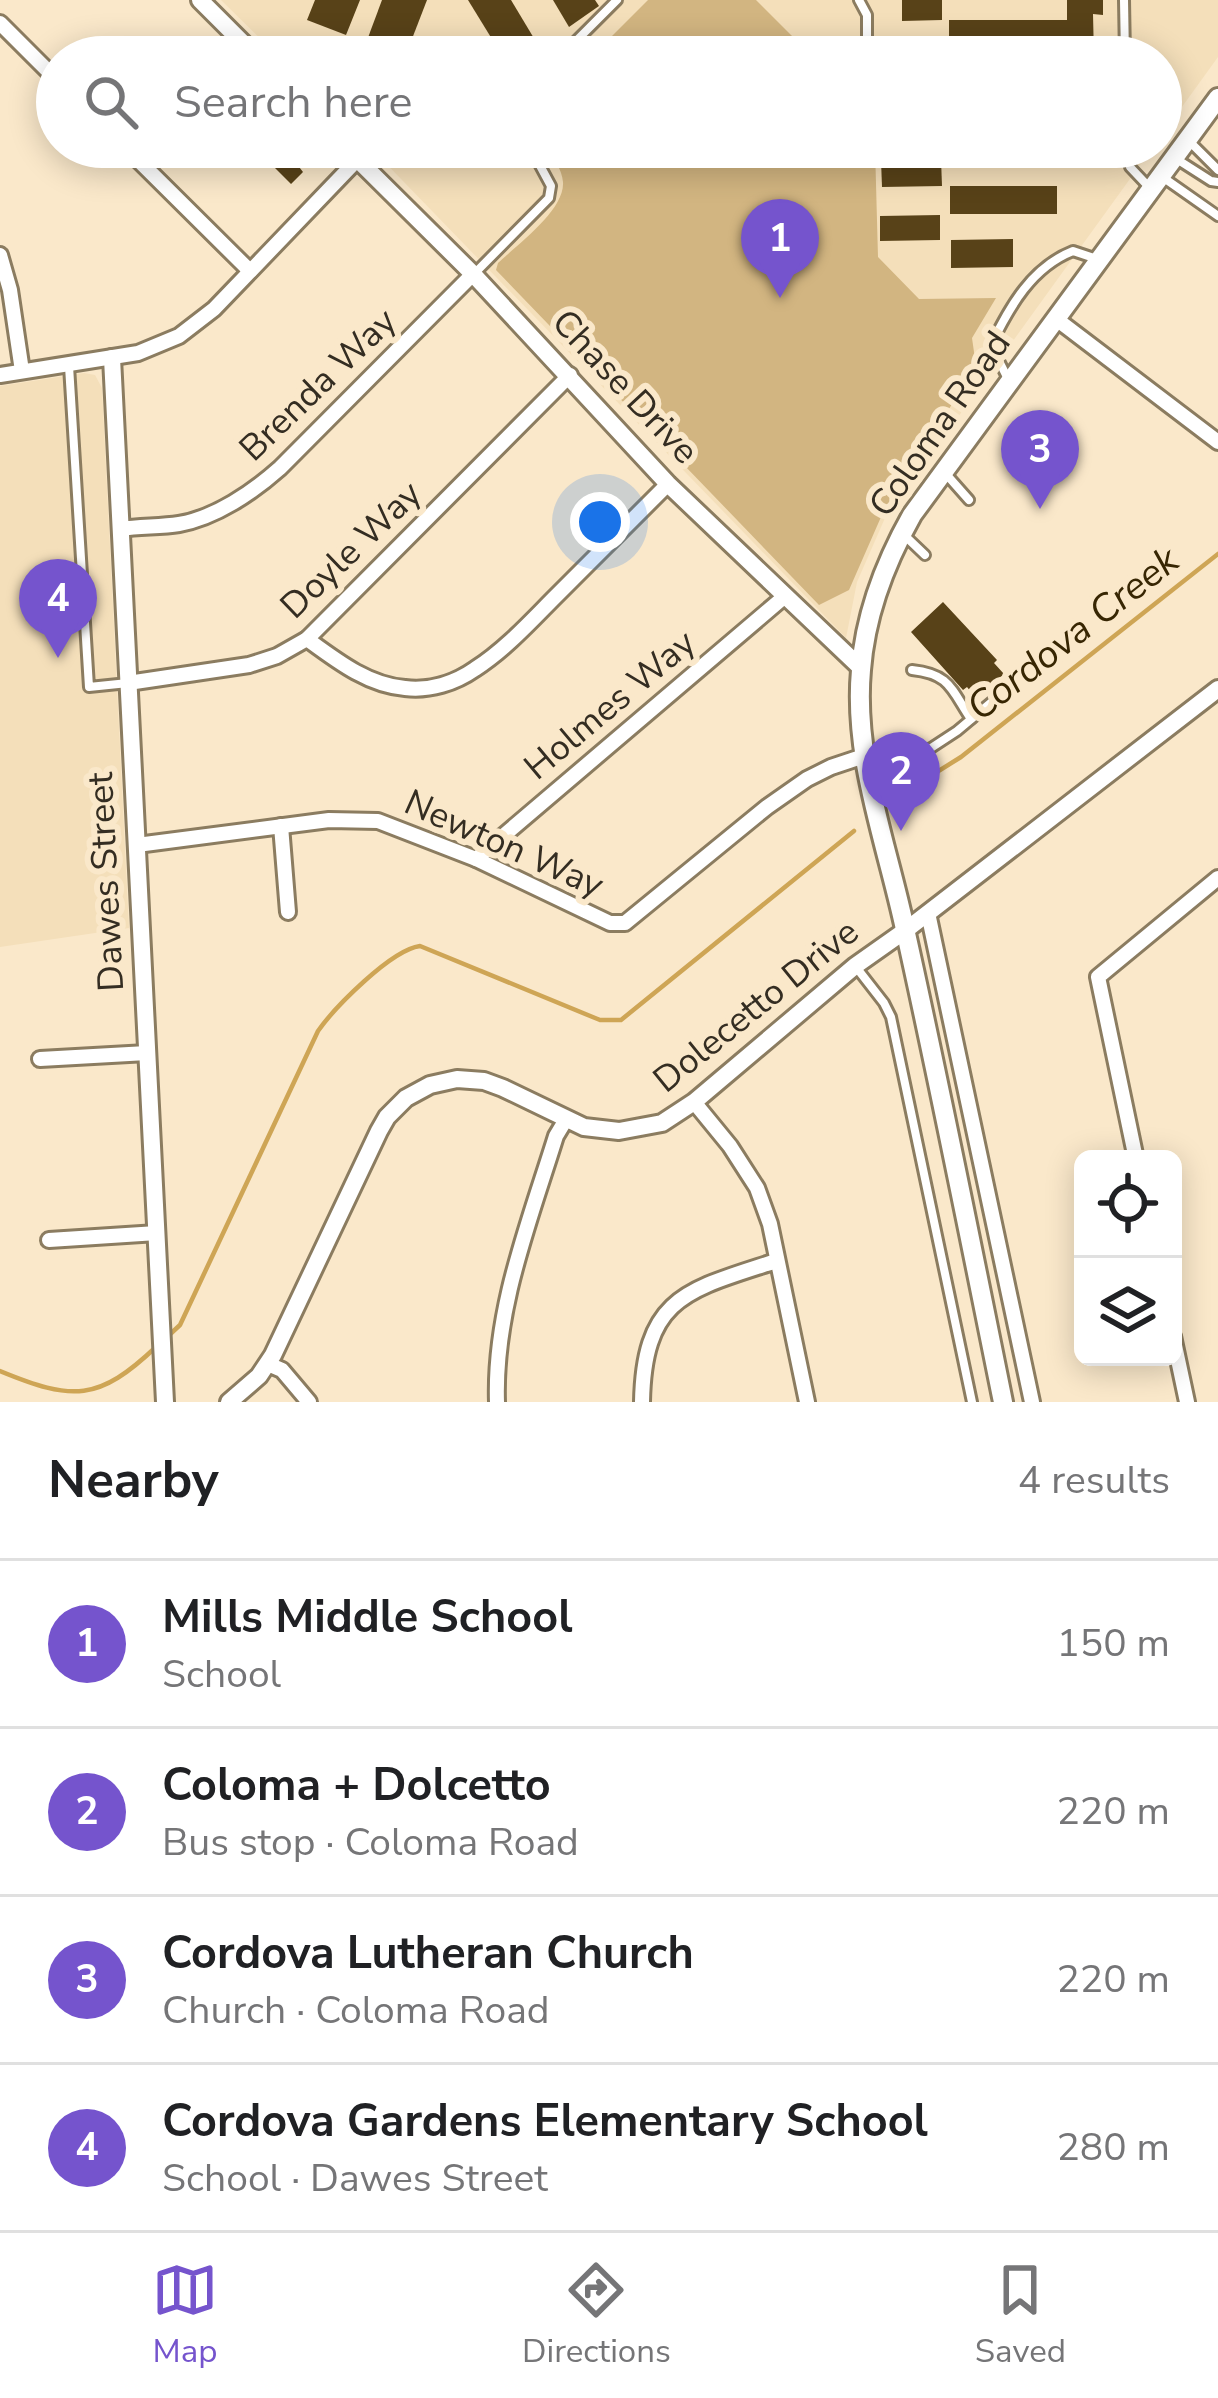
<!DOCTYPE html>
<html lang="en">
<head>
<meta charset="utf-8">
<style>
	body { margin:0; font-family:"Nunito Sans",sans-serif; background:#f2f2f2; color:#202124 }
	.controls { position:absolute; right:36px; bottom:36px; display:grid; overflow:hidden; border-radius:18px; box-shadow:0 6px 30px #0003 }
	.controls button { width:108px; height:108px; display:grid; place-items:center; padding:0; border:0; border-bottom:3px solid #e0e0e0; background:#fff; color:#202124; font:60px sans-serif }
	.you { position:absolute; left:600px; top:522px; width:42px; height:42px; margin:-30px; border:9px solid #fff; border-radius:50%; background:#1a73e8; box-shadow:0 0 0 18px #1a73e833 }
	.badge { display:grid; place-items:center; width:78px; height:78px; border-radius:50%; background:#7554cd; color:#fff; font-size:39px; font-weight:700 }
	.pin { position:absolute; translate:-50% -99px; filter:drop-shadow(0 3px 6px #0008) }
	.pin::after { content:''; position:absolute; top:63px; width:42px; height:36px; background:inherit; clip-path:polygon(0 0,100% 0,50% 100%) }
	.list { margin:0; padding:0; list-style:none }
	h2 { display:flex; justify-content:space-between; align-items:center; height:156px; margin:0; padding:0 48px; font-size:51px }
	h2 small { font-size:39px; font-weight:400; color:#757577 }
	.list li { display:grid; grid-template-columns:78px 1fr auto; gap:36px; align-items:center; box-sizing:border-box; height:168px; padding:0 48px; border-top:3px solid #e0e0e0 }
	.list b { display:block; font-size:45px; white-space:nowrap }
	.list p { margin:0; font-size:39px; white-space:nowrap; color:#757577 }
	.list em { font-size:39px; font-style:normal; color:#757577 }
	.icon { flex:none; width:66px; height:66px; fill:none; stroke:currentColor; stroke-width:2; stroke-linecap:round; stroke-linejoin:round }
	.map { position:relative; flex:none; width:1218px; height:1402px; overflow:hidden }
	.search { position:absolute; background:#fff; box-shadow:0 6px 30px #0003; left:36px; right:36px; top:36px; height:132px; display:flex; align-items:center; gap:30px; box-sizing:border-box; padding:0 42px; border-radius:66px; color:#757577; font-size:45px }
	.sheet { height:828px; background:#fff }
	nav { display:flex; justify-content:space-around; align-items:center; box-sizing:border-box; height:168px; border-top:3px solid #e0e0e0; background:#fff; font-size:33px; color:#757577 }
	nav a { display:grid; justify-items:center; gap:6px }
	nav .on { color:#7554cd }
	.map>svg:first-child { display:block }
</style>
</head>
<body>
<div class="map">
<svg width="1218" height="1402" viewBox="0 0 1218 1402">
	<rect width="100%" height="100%" fill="#fae8ca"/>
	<g fill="#f4dfba">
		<polygon points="221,0 1218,0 1218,57 1161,136 1161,57 279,57"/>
		<polygon points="370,147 1153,147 885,518 857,582 846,638"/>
		<polygon points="84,373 95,375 102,388 129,928 0,947 0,386"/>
	</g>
	<g fill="#d2b581">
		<polygon points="648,0 756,0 805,49 806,57 591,57"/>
		<path d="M 546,147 L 875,147 L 878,257 L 919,299 L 996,298 L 972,338 L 976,366 L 881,517 L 849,590 L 819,605 L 496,270 L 498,263 C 518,244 565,210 563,182 C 562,169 553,158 546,147 Z"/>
	</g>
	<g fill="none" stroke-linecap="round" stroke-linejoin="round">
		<g stroke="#cea555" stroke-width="4.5">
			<polyline points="900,795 961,757 1218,554"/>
			<path d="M 166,1338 L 180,1325 L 318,1031 C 335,1007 391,950 420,946 L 600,1020 L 621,1020 L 854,831"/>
			<path d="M 0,1371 C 73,1401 98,1402 157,1346"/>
		</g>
	</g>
	<g fill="#584218">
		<polygon points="315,0 360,0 346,35 307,20"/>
		<polygon points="382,0 427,0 405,57 366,43"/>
		<polygon points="468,0 511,0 538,45 518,57 503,57"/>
		<polygon points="553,0 595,0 599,6 569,27"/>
		<polygon points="902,0 942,0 942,20 902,21"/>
		<polygon points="1067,0 1103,0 1103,15 1093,14 1094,57 1067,57 1067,48 949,48 949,20 1067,20"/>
		<polygon points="268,147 306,147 293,159 303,172 291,184 272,165 279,159"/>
		<polygon points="951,147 1056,147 1056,159 951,160"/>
		<polygon points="941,159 942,186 882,187 881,160"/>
		<rect x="950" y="186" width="107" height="28"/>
		<polygon points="940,215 940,240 880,241 880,216"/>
		<polygon points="1013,239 1013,267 951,268 951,240"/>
		<polygon points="943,602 997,660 994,663 1004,674 976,698 967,687 963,690 911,632"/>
	</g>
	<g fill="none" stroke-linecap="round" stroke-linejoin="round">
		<defs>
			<g id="service">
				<polyline points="859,0 867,15 867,57"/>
				<polyline points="1124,0 1125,57"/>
				<polyline points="560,57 617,0"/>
				<polyline points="1188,140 1218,170"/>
				<polyline points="1126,147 1130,167 1148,186"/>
				<polyline points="1175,158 1211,181 1218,182"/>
				<polyline points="1161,176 1218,216"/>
				<polyline points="475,273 549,198 551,186 530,147"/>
				<polyline points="69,366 89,687 128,683"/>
				<path d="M 1009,381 L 991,345 C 1010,306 1032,267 1073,251 L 1097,259"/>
				<polyline points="946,474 969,500"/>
				<polyline points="903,534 925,555"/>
				<path d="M 912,670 C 950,674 951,689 971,719"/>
				<polyline points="868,772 931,748 957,731 1025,674"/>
				<polyline points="856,967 884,1003 891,1017 972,1402"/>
			</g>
			<g id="minor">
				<polyline points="0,23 57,80"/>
				<polyline points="125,147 250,271"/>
				<polyline points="0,255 10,290 22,371"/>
				<polyline points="1055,318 1218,442"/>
				<polyline points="0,375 138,353 179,336 214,309 357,160"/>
				<path d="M 121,529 C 140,526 160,527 179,524 C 215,518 253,492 280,468 L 473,274"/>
				<path d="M 307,639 C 337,661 368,685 405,688 C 430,691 455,683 475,669 C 506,649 531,621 557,595 C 594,558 631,521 668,484"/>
				<polyline points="128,683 249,665 277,656 307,639 570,375"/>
				<polyline points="281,826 288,912"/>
				<polyline points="137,845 329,820 378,821 476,859 610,923 625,923 767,807 807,779 831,767 864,756"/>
				<polyline points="476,859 784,597"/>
				<polyline points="928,913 1032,1402"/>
				<polyline points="40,1059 147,1053"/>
				<polyline points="694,1102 730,1146 757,1188 770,1224 807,1402"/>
				<polyline points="1136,1159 1098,977 1218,878"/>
				<polyline points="49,1240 157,1233"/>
				<polyline points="1173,1336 1187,1402"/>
				<polyline points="268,1364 282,1370 309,1402"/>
				<path d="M 497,1402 C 494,1310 529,1223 556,1136 L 565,1121"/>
				<path d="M 642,1402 C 644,1296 688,1290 776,1261"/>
			</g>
			<g id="tertiary">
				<polyline points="200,0 257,57"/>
				<polyline points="345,147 473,274 668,484 861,668"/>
				<polyline points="112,358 165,1402"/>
				<polyline points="229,1402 259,1376 273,1355 379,1131 387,1117 406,1098 430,1085 457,1079 484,1081 503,1088 584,1127 619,1131 662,1123 694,1102 855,966 906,930 1218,689"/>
			</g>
			<path id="secondary" d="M 1003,1402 C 971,1244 940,1086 905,929 C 887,844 853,758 861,670 C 865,615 885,563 912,515 L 1218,98"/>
		</defs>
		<use href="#service" stroke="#8b7c60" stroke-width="14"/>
		<use href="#minor" stroke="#8b7c60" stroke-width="20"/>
		<use href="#tertiary" stroke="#8b7c60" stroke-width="22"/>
		<use href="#secondary" stroke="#8b7c60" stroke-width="24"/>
		<use href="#service" stroke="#fff" stroke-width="8"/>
		<use href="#minor" stroke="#fff" stroke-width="14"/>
		<use href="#tertiary" stroke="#fff" stroke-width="16"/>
		<use href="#secondary" stroke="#fff" stroke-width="18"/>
	</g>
	<g text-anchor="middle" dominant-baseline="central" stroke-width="12" stroke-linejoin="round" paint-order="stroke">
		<g font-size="36" fill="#342d22" stroke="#fae8ca">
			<text transform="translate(318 385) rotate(-44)">Brenda Way</text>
			<text transform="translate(625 387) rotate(47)">Chase Drive</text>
			<text transform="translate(940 424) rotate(-55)">Coloma Road</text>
			<text transform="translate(351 550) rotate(-44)">Doyle Way</text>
			<text transform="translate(610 705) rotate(-40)">Holmes Way</text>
			<text transform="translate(504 844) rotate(24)">Newton Way</text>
			<text transform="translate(106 882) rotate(-93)">Dawes Street</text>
			<text transform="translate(756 1006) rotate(-39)">Dolecetto Drive</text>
		</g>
		<g font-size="39" font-style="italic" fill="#372603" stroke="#fae8ca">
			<text transform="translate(1073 634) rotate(-38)">Cordova Creek</text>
		</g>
	</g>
</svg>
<div class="controls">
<button><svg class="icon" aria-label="locate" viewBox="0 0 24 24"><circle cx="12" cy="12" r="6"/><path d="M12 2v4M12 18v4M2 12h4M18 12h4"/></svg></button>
<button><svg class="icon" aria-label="layers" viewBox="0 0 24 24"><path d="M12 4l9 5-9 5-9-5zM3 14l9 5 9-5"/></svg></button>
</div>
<div class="you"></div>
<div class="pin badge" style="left:780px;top:298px">1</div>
<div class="pin badge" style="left:901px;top:831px">2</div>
<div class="pin badge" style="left:1040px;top:509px">3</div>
<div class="pin badge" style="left:58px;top:658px">4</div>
<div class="search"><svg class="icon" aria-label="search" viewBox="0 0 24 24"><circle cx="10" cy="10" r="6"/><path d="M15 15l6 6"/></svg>Search here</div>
</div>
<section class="sheet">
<h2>Nearby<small>4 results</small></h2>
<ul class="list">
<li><span class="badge">1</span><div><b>Mills Middle School</b><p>School</p></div><em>150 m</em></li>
<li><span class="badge">2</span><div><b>Coloma + Dolcetto</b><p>Bus stop · Coloma Road</p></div><em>220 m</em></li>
<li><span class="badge">3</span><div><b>Cordova Lutheran Church</b><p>Church · Coloma Road</p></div><em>220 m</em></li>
<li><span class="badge">4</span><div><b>Cordova Gardens Elementary School</b><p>School · Dawes Street</p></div><em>280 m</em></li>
</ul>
</section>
<nav>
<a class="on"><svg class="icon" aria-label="map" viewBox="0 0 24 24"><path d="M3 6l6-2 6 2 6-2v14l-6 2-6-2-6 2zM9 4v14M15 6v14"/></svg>Map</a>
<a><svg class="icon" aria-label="directions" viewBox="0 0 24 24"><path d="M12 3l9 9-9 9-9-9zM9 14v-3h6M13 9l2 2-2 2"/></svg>Directions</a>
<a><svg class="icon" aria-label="saved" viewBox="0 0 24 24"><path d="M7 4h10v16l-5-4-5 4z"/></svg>Saved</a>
</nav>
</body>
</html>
